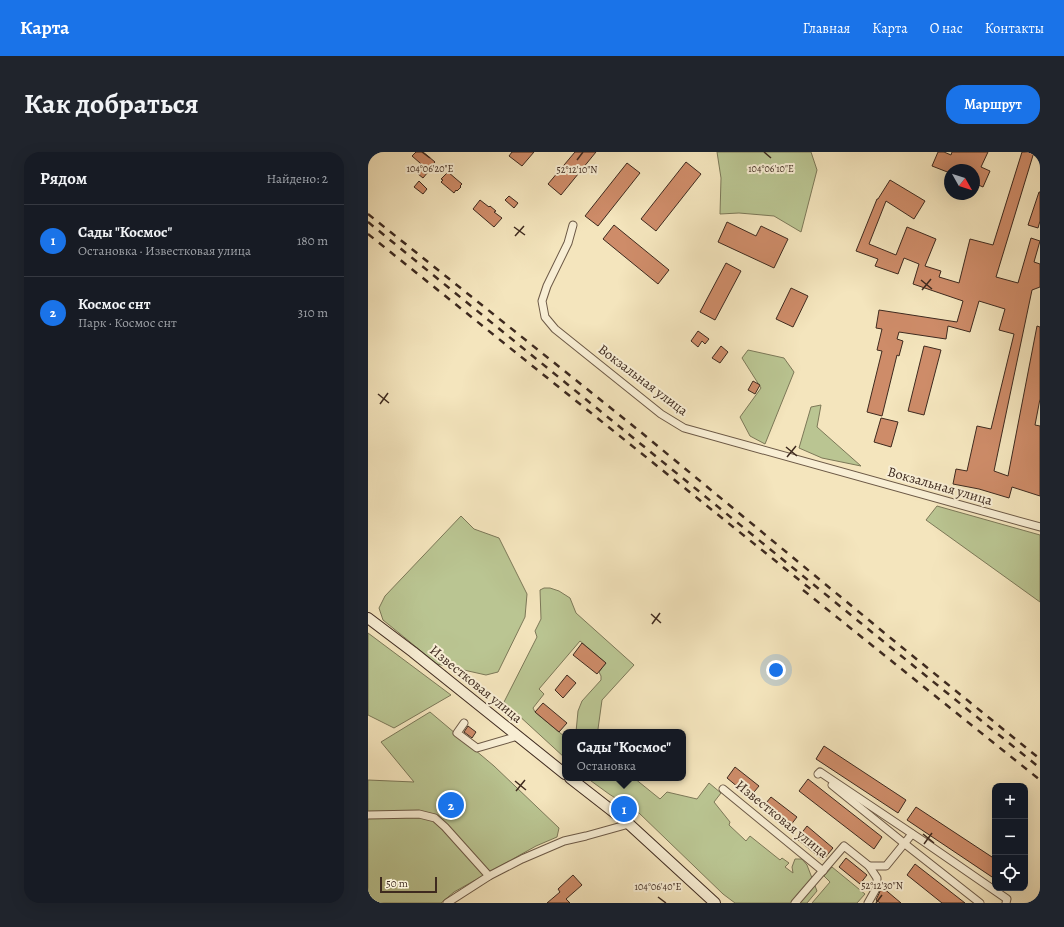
<!DOCTYPE html>
<html lang="ru">
<head>
<meta charset="utf-8">
<style>
	body { margin:0; font-family:Alegreya,serif; background:#20242c; color:#f1f3f6 }
	.controls { position:absolute; right:12px; bottom:12px; display:grid; overflow:hidden; border-radius:8px; box-shadow:0 4px 16px #0002 }
	.controls button { width:36px; height:36px; display:grid; place-items:center; padding:0; border:0; border-bottom:1px solid #363941; background:#171b24; color:#f1f3f6; font:20px sans-serif }
	.compass { position:absolute; left:576px; top:12px; width:36px; height:36px; border-radius:50%; background:#171b24; box-shadow:0 4px 16px #0002; rotate:129deg }
	.scale { position:absolute; left:12px; bottom:10px; width:57px; box-sizing:border-box; padding-left:4px; border:2px solid #3e2a1f; border-top:0; font-size:11px; line-height:14px; white-space:nowrap; color:#3e2a1f; -webkit-text-stroke:3px #f8eed4; paint-order:stroke }
	.you { position:absolute; left:408px; top:518px; width:14px; height:14px; margin:-10px; border:3px solid #fff; border-radius:50%; background:#1a73e8; box-shadow:0 0 0 6px #1a73e833 }
	.badge { display:grid; place-items:center; width:26px; height:26px; border-radius:50%; background:#1a73e8; color:#fff; font-size:13px; font-weight:700 }
	.pin { position:absolute; translate:-50% -50%; border:2px solid #fff; box-shadow:0 1px 4px #0006 }
	.popup { position:absolute; left:194px; top:577px; width:124px; height:52px; box-sizing:border-box; display:grid; place-content:center; border-radius:8px; background:#171b24; filter:drop-shadow(0 1px 3px #0005); font-size:13px; white-space:nowrap; color:#9ea1a6 }
	.popup b { font-size:15px; color:#f1f3f6 }
	.popup::after { content:''; position:absolute; left:50%; top:100%; margin-left:-8px; border:8px solid transparent; border-top-color:#171b24 }
	.list { margin:0; padding:0; list-style:none }
	h2 { display:flex; justify-content:space-between; align-items:center; height:52px; margin:0; padding:0 16px; font-size:17px }
	h2 small { font-size:13px; font-weight:400; color:#9ea1a6 }
	.list li { display:grid; grid-template-columns:26px 1fr auto; gap:12px; align-items:center; box-sizing:border-box; height:72px; padding:0 16px; border-top:1px solid #363941 }
	.list b { display:block; font-size:15px; white-space:nowrap }
	.list p { margin:0; font-size:13px; white-space:nowrap; color:#9ea1a6 }
	.list em { font-size:13px; font-style:normal; color:#9ea1a6 }
	.icon { flex:none; width:22px; height:22px; fill:none; stroke:currentColor; stroke-width:2; stroke-linecap:round; stroke-linejoin:round }
	.map { position:relative; flex:none; width:672px; height:751px; overflow:hidden; border-radius:16px }
	header { display:flex; align-items:center; gap:24px; box-sizing:border-box; height:56px; padding:0 20px; background:#1a73e8; color:#fff }
	header strong { font-size:19px }
	nav { display:flex; gap:22px; margin-inline-start:auto; font-size:14px }
	.intro { display:flex; align-items:center; justify-content:space-between; box-sizing:border-box; height:96px; padding:0 24px }
	h1 { margin:0; font-size:28px }
	.button { padding:10px 18px; border-radius:16px; background:#1a73e8; color:#fff; font-size:14px; font-weight:700 }
	main { display:flex; gap:24px; padding:0 24px }
	aside { flex:1; background:#171b24; border-radius:16px; box-shadow:0 4px 16px #0002 }
	.map>svg:first-child { display:block }
</style>
</head>
<body>
<header>
<strong>Карта</strong>
<nav><a>Главная</a><a>Карта</a><a>О нас</a><a>Контакты</a></nav>
</header>
<div class="intro"><h1>Как добраться</h1><a class="button">Маршрут</a></div>
<main>
<aside>
<h2>Рядом<small>Найдено: 2</small></h2>
<ul class="list">
<li><span class="badge">1</span><div><b>Сады &quot;Космос&quot;</b><p>Остановка · Известковая улица</p></div><em>180 m</em></li>
<li><span class="badge">2</span><div><b>Космос снт</b><p>Парк · Космос снт</p></div><em>310 m</em></li>
</ul>
</aside>
<div class="map">
<svg width="672" height="751" viewBox="0 0 672 751">
	<rect width="100%" height="100%" fill="#f4e5bd"/>
	<filter id="stains"><feTurbulence type="fractalNoise" baseFrequency=".005" numOctaves="4"/><feColorMatrix values="0 0 0 0 .2 0 0 0 0 .09 0 0 0 0 .02 0 0 0 .5 -.17"/></filter>
	<radialGradient id="worn" r=".72"><stop offset=".6" stop-color="#630" stop-opacity="0"/><stop offset="1" stop-color="#630" stop-opacity=".3"/></radialGradient>
	<g fill="#bac592" stroke="#7c7858">
		<polygon points="349,0 443,0 449,18 433,80 406,64 371,61 352,62 353,26"/>
		<polygon points="380,198 416,206 426,220 397,292 382,284 372,265 393,236 374,206"/>
		<polygon points="453,253 449,275 493,314 454,306 431,296 443,255"/>
		<polygon points="569,354 672,383 672,450 558,368"/>
		<polygon points="93,364 106,377 131,386 159,442 157,465 130,520 118,523 69,512 15,468 11,456 17,444"/>
		<polygon points="176,436 182,436 191,439 202,446 208,461 266,513 234,548 230,577 233,580 208,580 210,559 214,549 233,528 233,524 231,520 238,511 212,489 171,537 176,542 165,556 167,560 197,585 197,606 136,550 169,485 167,479 173,467 172,438"/>
		<polygon points="0,481 83,543 26,576 0,563"/>
		<polygon points="62,560 126,614 191,676 189,685 168,694 86,740 73,751 0,751 0,628 46,630 13,590"/>
		<polygon points="219,626 266,626 292,647 299,640 329,647 341,631 353,641 346,650 362,670 361,673 378,689 382,684 412,708 414,706 421,711 417,715 425,721 424,715 427,707 434,707 439,713 449,739 439,751 367,751 355,742 271,661 241,642"/>
		<polygon points="464,715 497,742 489,751 444,751 462,730 456,724"/>
	</g>
	<g fill="#ce8c69" stroke="#3e2a1f">
		<polygon points="48,0 55,0 67,10 60,18 44,4"/>
		<polygon points="144,0 166,0 154,14 141,4"/>
		<polygon points="207,0 228,0 193,43 180,32"/>
		<polygon points="570,0 576,0 583,3 584,0 620,0 613,15 622,19 615,35 606,31 606,18 582,18 582,21 564,14"/>
		<polygon points="654,0 666,0 628,125 650,131 663,86 672,89 666,110 672,112 672,135 664,138 626,319 640,324 669,174 672,175 672,247 667,273 672,274 672,344 644,335 641,346 611,337 585,332 588,317 599,319 609,274 623,277 646,182 631,178 637,157 611,149 602,180 580,174 578,187 531,180 529,187 535,189 531,204 529,203 514,264 499,260 514,199 509,198 514,177 508,176 511,158 589,170 595,149 545,132 551,112 536,106 530,122 507,114 510,107 488,99 509,47 510,47 522,28 557,49 546,67 518,49 501,92 528,103 539,75 568,87 557,114 573,119 571,125 591,131 602,87 625,93"/>
		<polygon points="318,10 333,22 288,79 273,67"/>
		<polygon points="259,11 272,21 230,74 217,64"/>
		<polygon points="55,16 60,20 55,26 50,22"/>
		<polygon points="80,20 94,32 92,34 93,35 89,39 88,38 86,41 73,30 75,28 73,27"/>
		<polygon points="51,29 59,37 55,42 46,35"/>
		<polygon points="671,40 672,40 672,69 670,76 660,73"/>
		<polygon points="141,44 150,51 146,56 137,48"/>
		<polygon points="112,48 121,55 122,54 128,59 126,60 134,66 126,75 105,57"/>
		<polygon points="359,70 388,84 393,74 420,87 406,116 350,90"/>
		<polygon points="246,73 301,118 290,132 235,87"/>
		<polygon points="358,111 373,119 347,168 332,160"/>
		<polygon points="423,136 440,144 425,175 408,167"/>
		<polygon points="330,179 341,187 337,192 334,189 330,195 323,189"/>
		<polygon points="353,194 360,200 352,211 344,206"/>
		<polygon points="556,194 573,198 556,263 540,259"/>
		<polygon points="385,229 392,233 387,242 380,238"/>
		<polygon points="513,266 530,270 523,295 506,290"/>
		<polygon points="214,491 238,511 229,522 205,503"/>
		<polygon points="199,523 208,531 195,546 187,538"/>
		<polygon points="175,551 199,571 191,580 167,560"/>
		<polygon points="100,574 108,580 104,586 96,580"/>
		<polygon points="456,594 538,648 530,661 448,607"/>
		<polygon points="367,615 391,634 382,645 359,626"/>
		<polygon points="440,627 514,685 506,697 431,639"/>
		<polygon points="403,645 429,665 419,678 393,657"/>
		<polygon points="548,655 627,707 627,727 539,668"/>
		<polygon points="439,674 465,696 455,708 429,687"/>
		<polygon points="478,706 499,723 492,732 471,715"/>
		<polygon points="547,712 597,751 574,751 539,723"/>
		<polygon points="205,723 214,733 198,747 202,751 179,751 192,740 190,737"/>
		<polygon points="514,735 533,751 512,751 508,748"/>
	</g>
	<g fill="none" stroke-linecap="round" stroke-linejoin="round">
		<defs>
			<g id="street">
				<polyline points="205,73 200,91 179,134 174,149 177,165 187,177 293,262 316,276 672,375"/>
				<polyline points="96,571 89,581 109,596 150,584"/>
				<polyline points="450,622 452,620 555,689 639,747 638,751"/>
				<polyline points="464,633 537,692 612,751"/>
				<polyline points="355,637 455,719"/>
				<polyline points="0,663 51,662 67,666 77,675 121,724"/>
				<polyline points="79,751 121,724 154,707 196,689 218,684 261,672"/>
				<polyline points="427,751 476,694 501,714 518,714 544,682"/>
				<polyline points="500,751 509,735 509,726 501,714"/>
			</g>
			<g id="secondary">
				<polyline points="0,466 45,500 197,622"/>
				<polyline points="202,626 261,672 347,751"/>
			</g>
		</defs>
		<use href="#street" stroke="#6c5946" stroke-width="9"/>
		<use href="#secondary" stroke="#3e2a1f" stroke-width="12"/>
		<use href="#street" stroke="#f8eed4" stroke-width="7"/>
		<use href="#secondary" stroke="#f8eed4" stroke-width="10"/>
		<g stroke="#3e2a1f" stroke-width="2.5" stroke-dasharray="7 7" stroke-linecap="butt">
			<polyline points="0,62 269,277 525,488 672,607"/>
			<polyline points="0,70 521,494 672,616"/>
			<polyline points="0,82 445,439"/>
			<polyline points="435,438 672,628"/>
		</g>
	</g>
	<path fill="none" stroke="#3e2a1f" stroke-width="1.5" d="M 54,0 L 62,6M 396,0 L 403,6M 209,8 L 215,0M 146,75 L 157,83M 147,84 L 156,74M 553,128 L 564,137M 554,138 L 563,127M 10,242 L 21,251M 12,252 L 20,241M 418,295 L 429,304M 419,305 L 428,294M 283,462 L 293,471M 284,472 L 292,461M 147,629 L 158,638M 148,639 L 157,628M 555,682 L 566,691M 556,692 L 564,681M 290,745 L 298,751M 508,751 L 514,743"/>
	<g text-anchor="middle" dominant-baseline="central" stroke-width="4" stroke-linejoin="round" paint-order="stroke">
		<g font-size="14" fill="#3e2a1f" stroke="#f8eed4">
			<text transform="translate(275 228) rotate(37)">Вокзальная улица</text>
			<text transform="translate(572 334) rotate(16)">Вокзальная улица</text>
			<text transform="translate(108 532) rotate(39)">Известковая улица</text>
			<text transform="translate(414 667) rotate(39)">Известковая улица</text>
		</g>
	</g>
	<g font-size="10" text-anchor="middle" fill="#3e2a1f" stroke="#f8eed4" stroke-width="4" stroke-linejoin="round" paint-order="stroke">
		<text x="62" y="20">104°06'20"E</text>
		<text x="403" y="20">104°06'10"E</text>
		<text x="209" y="21">52°12'10"N</text>
		<text x="514" y="737">52°12'30"N</text>
		<text x="290" y="738">104°06'40"E</text>
	</g>
	<rect width="100%" height="100%" filter="url(#stains)"/>
	<rect width="100%" height="100%" fill="url(#worn)"/>
</svg>
<div class="controls">
<button>+</button>
<button>−</button>
<button><svg class="icon" aria-label="locate" viewBox="0 0 24 24"><circle cx="12" cy="12" r="6"/><path d="M12 2v4M12 18v4M2 12h4M18 12h4"/></svg></button>
</div>
<svg class="compass" viewBox="-18 -18 36 36"><path d="M0-13l5 13h-10z" fill="#e53935"/><path d="M0 13l5-13h-10z" fill="#9ea1a6"/></svg>
<div class="scale">50 m</div>
<div class="you"></div>
<div class="pin badge" style="left:256px;top:657px">1</div>
<div class="popup"><b>Сады &quot;Космос&quot;</b>Остановка</div>
<div class="pin badge" style="left:83px;top:653px">2</div>
</div>
</main>
</body>
</html>
